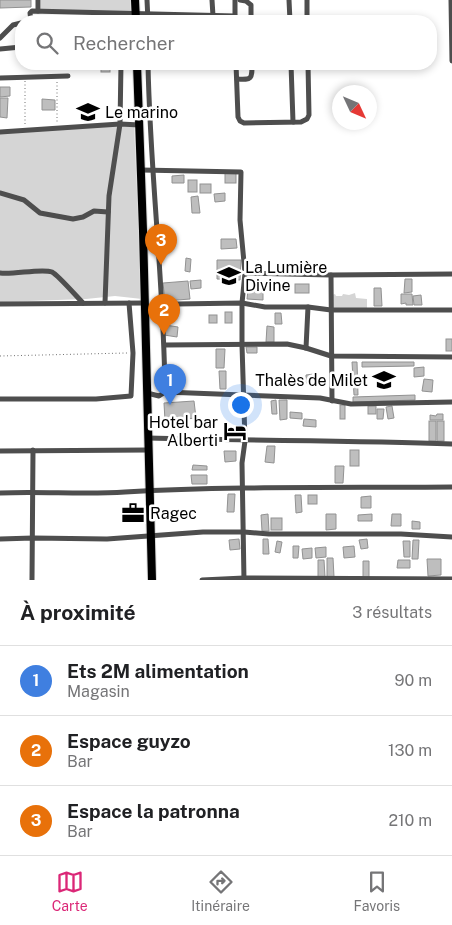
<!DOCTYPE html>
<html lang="fr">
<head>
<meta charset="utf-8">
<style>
	body { margin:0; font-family:"Public Sans",sans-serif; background:#f6f6f6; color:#202124 }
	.compass { position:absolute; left:332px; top:85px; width:45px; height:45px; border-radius:50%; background:#fff; box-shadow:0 2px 8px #0003; rotate:134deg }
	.you { position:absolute; left:240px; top:404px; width:18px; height:18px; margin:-12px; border:4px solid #fff; border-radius:50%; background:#1a73e8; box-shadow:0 0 0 8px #1a73e833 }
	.badge { display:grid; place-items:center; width:32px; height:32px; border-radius:50%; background:#db2777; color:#fff; font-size:16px; font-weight:700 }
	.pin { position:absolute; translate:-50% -41px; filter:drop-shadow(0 1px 2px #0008) }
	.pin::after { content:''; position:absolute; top:26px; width:18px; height:15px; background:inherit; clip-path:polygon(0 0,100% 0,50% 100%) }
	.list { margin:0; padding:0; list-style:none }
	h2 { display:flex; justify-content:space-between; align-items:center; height:65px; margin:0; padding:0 20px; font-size:21px }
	h2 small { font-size:16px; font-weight:400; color:#757577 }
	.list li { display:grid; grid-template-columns:32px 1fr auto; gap:15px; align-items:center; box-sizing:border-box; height:70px; padding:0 20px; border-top:1px solid #e0e0e0 }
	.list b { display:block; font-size:19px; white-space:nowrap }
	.list p { margin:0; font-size:16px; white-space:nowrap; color:#757577 }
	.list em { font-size:16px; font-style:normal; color:#757577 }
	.icon { flex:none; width:28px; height:28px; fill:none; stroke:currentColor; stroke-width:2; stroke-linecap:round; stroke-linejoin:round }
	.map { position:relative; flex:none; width:452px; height:580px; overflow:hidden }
	.search { position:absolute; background:#fff; box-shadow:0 2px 8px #0003; left:15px; right:15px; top:15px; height:55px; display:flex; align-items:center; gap:12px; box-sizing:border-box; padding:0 18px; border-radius:20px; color:#757577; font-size:19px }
	.sheet { height:275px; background:#fff }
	nav { display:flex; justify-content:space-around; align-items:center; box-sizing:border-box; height:70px; border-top:1px solid #e0e0e0; background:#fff; font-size:14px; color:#757577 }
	nav a { display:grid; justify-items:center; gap:2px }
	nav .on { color:#db2777 }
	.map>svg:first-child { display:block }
</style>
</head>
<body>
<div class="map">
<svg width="452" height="580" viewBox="0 0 452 580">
	<rect width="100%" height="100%" fill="#fff"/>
	<g fill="#d5d5d5">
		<polygon points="41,0 130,0 131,11 41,11"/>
		<polygon points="134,125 142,299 115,296 86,299 0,302 0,131"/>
		<polygon points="355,293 356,298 367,299 367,310 332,309 332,295 335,294 336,296 342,296 343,294 349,295"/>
	</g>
	<g fill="#bebebe" stroke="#929292">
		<polygon points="0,0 31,0 31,7 0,8"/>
		<rect x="101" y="64" width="9" height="8"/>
		<polygon points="0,87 10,87 10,96 0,97"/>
		<polygon points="0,98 8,98 7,118 0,117"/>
		<polygon points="42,99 55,100 55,110 42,110"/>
		<rect x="225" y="173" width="11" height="10"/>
		<polygon points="184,175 184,183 172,183 172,176"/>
		<rect x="188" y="180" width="9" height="12"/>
		<rect x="200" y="184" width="11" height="9"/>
		<polygon points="225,193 225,201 215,202 214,194"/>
		<polygon points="198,196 200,213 192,213 191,197"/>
		<polygon points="221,239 236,239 237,248 221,249"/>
		<polygon points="186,258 191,259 190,272 185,271"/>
		<polygon points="217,260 241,260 240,280 217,279"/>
		<polygon points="405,279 412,279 412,292 404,293"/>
		<polygon points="201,280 201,288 191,289 190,281"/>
		<polygon points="188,281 190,299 165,301 163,283"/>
		<rect x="295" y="284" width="14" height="9"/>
		<polygon points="374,288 381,288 382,306 374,306"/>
		<polygon points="248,290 263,291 263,300 247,299"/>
		<polygon points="401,294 412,294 413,305 406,305 406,303 401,304"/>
		<polygon points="421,295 422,305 414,305 413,296"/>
		<polygon points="172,307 173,321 167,321 166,308"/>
		<rect x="225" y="312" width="7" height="11"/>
		<polygon points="275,313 281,313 282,324 275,324"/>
		<rect x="209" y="315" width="8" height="8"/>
		<polygon points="165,325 178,327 177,337 164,335"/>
		<polygon points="267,326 274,327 274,342 266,342"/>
		<rect x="446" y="339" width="6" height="12"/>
		<polygon points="246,347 257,347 257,353 247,353"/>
		<polygon points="216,349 225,349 224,368 216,368"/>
		<polygon points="352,362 357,362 358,395 354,395"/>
		<polygon points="362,362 414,362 414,366 362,367"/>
		<polygon points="424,367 424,376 414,377 414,368"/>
		<polygon points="219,371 226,371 226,389 220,389"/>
		<polygon points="314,374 314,382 306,383 306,375"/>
		<polygon points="424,379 433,380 432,392 422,391"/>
		<polygon points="415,395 415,400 353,402 353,397"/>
		<polygon points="276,400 277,414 272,414 271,401"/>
		<polygon points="279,400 287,400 287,419 280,420"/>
		<polygon points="194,401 196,418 165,421 164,403"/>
		<polygon points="231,403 240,403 240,410 230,409"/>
		<rect x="340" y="405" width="5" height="14"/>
		<rect x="368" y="406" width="8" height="8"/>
		<polygon points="392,406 394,418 388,419 386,407"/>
		<polygon points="377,409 384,409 383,419 377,419"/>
		<polygon points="290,412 302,413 302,419 290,418"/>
		<polygon points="437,414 443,414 443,420 430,420 430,415 436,416"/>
		<polygon points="304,419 316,420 316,427 303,426"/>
		<rect x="429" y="421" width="7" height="20"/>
		<rect x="437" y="421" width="7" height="20"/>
		<polygon points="267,446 275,446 274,463 265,462"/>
		<rect x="350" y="450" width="9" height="16"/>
		<polygon points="224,451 236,451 236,461 225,462"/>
		<polygon points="193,465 207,466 207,470 192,470"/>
		<polygon points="335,466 344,466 343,483 335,483"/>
		<polygon points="191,475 207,475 207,484 192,484"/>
		<polygon points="228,494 235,494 234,512 227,512"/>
		<polygon points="295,495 301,495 302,512 296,513"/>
		<rect x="308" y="495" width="9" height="9"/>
		<polygon points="371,496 371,508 361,508 361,497"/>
		<polygon points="268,514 269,531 262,531 261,515"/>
		<polygon points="326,514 336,514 336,529 326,530"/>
		<polygon points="372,514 372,521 358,521 358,515"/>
		<polygon points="392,514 401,514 401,526 391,526"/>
		<rect x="271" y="518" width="11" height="12"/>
		<polygon points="412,521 420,522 420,529 412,529"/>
		<polygon points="239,539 240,549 230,550 229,540"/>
		<polygon points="263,539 268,539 269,554 263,554"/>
		<polygon points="367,539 368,548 361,549 359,540"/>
		<polygon points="413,540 419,540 418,559 412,559"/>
		<polygon points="277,541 282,542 280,553 275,552"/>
		<polygon points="403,541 410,541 410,557 404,557"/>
		<polygon points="293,546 299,546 298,558 293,558"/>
		<polygon points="354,546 355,557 344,558 343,547"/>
		<polygon points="326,547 326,557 316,558 315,548"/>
		<polygon points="312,548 312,558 303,559 302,549"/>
		<polygon points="327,558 333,558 334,577 327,577"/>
		<polygon points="427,559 441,559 441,575 428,576"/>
		<polygon points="318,560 324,560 325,577 318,577"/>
		<polygon points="398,560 410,560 410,568 397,568"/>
		<polygon points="363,561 369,561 369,577 363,578"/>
	</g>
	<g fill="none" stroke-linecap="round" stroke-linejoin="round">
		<defs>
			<g id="highway">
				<polyline points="135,0 136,21"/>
				<polyline points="137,64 143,231 152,580"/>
			</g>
		</defs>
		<use href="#highway" stroke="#dbdbdb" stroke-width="10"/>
		<g stroke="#707070" stroke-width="1" stroke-dasharray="1 2.5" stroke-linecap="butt">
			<polyline points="25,81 25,125"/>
			<polyline points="57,82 57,123"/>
			<polyline points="0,356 127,353"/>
		</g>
		<g stroke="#4e4e4e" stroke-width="5">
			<polyline points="38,0 38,11"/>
			<polyline points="147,0 148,21"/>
			<polyline points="212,0 213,16"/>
			<polyline points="235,0 235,21"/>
			<polyline points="240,0 246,1 251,5 251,18"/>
			<polyline points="289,0 290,21"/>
			<polyline points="307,0 307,21"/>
			<polyline points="451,0 452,61"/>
			<polyline points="31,21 30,13 32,11 235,16"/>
			<polyline points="0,38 13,25 21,23"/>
			<polyline points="0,49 21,47"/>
			<path d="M 148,64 C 150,173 164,283 165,392"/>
			<polyline points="236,64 238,117 240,121 244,123 301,122 307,119 309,115 308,64"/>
			<polyline points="291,64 293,122"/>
			<polyline points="0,78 68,76"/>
			<path d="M 237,79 C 252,80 252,79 252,64"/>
			<polyline points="0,132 120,124 140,125"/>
			<polyline points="141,170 241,172 240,220 245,273 242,303 242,345 245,441 242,463 244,580"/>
			<polyline points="0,193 24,200 40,213 73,219 83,217 94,211 108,212"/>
			<path d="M 0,273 C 13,275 42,268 52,272 C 58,275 77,297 83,303"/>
			<polyline points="245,273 331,275 452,274"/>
			<polyline points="331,275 332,401"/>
			<polyline points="161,301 176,304 242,303 265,307 308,307 331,310 452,310"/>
			<polyline points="105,303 109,196 120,124 121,64"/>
			<polyline points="0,304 145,303"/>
			<polyline points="165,345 287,344 306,348 331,356 452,357"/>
			<polyline points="306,348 308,307"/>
			<polyline points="147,393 159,396 165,392 320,398 351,404 452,402"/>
			<polyline points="0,399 96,399 131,396 133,353 129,303"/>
			<path d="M 148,438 C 249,441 351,440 452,444"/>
			<polyline points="0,451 148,450"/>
			<path d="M 0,493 C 42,491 84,495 125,492 C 234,486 343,488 452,487"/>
			<polyline points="0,539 33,538 107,539 203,532 244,532 269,534 401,534 452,537"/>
			<polyline points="32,580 33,450"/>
			<polyline points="202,580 244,578 452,579"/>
		</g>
		<use href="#highway" stroke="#000" stroke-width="8"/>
	</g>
	<defs>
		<symbol id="school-bare" viewBox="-9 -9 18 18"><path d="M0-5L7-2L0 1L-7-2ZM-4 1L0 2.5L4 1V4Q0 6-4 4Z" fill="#000" stroke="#fff" stroke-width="2.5" paint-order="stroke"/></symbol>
		<symbol id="hotel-bare" viewBox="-9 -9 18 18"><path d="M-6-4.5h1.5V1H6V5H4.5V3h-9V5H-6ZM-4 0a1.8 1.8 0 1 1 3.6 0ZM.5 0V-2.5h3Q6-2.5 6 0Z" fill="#000" stroke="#fff" stroke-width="2.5" paint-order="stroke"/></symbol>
		<symbol id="office-bare" viewBox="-9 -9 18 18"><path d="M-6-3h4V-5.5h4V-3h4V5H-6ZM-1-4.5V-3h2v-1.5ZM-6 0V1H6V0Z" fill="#000" stroke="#fff" stroke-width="2.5" paint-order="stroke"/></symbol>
	</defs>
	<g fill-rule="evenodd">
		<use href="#school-bare" x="72" y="96" width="32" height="32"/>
		<use href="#school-bare" x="213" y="260" width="32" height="32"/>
		<use href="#school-bare" x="368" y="364" width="32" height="32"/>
		<use href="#hotel-bare" x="219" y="415" width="32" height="32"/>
		<use href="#office-bare" x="117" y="497" width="32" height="32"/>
	</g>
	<g text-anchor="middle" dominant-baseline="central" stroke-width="5" stroke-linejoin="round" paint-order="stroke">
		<g font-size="16" fill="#000" stroke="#fff" text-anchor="start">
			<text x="105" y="112">Le marino</text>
			<text x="245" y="267">La Lumière<tspan x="245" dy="18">Divine</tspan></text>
			<text x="368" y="380" text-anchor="end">Thalès de Milet</text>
			<text x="218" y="422" text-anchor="end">Hotel bar<tspan x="218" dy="18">Alberti</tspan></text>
			<text x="150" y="513">Ragec</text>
		</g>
	</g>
</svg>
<svg class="compass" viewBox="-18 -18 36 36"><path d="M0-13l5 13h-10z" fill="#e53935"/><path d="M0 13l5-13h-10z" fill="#757577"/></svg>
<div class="you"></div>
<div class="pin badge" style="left:170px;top:405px;background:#3f7fe0">1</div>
<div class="pin badge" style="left:164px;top:335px;background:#e8710a">2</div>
<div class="pin badge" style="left:161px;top:265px;background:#e8710a">3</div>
<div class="search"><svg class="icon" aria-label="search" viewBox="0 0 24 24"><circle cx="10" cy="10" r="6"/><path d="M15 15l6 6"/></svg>Rechercher</div>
</div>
<section class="sheet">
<h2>À proximité<small>3 résultats</small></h2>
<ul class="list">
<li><span class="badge" style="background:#3f7fe0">1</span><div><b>Ets 2M alimentation</b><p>Magasin</p></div><em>90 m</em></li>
<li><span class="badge" style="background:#e8710a">2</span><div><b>Espace guyzo</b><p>Bar</p></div><em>130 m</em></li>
<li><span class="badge" style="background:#e8710a">3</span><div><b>Espace la patronna</b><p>Bar</p></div><em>210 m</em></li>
</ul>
</section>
<nav>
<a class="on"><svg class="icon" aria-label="map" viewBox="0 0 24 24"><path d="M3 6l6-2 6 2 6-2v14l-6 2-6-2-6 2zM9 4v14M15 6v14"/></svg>Carte</a>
<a><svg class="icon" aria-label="directions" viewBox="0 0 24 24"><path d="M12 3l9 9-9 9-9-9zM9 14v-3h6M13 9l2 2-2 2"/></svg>Itinéraire</a>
<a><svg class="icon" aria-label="saved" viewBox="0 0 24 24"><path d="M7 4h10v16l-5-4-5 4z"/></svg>Favoris</a>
</nav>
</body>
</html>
